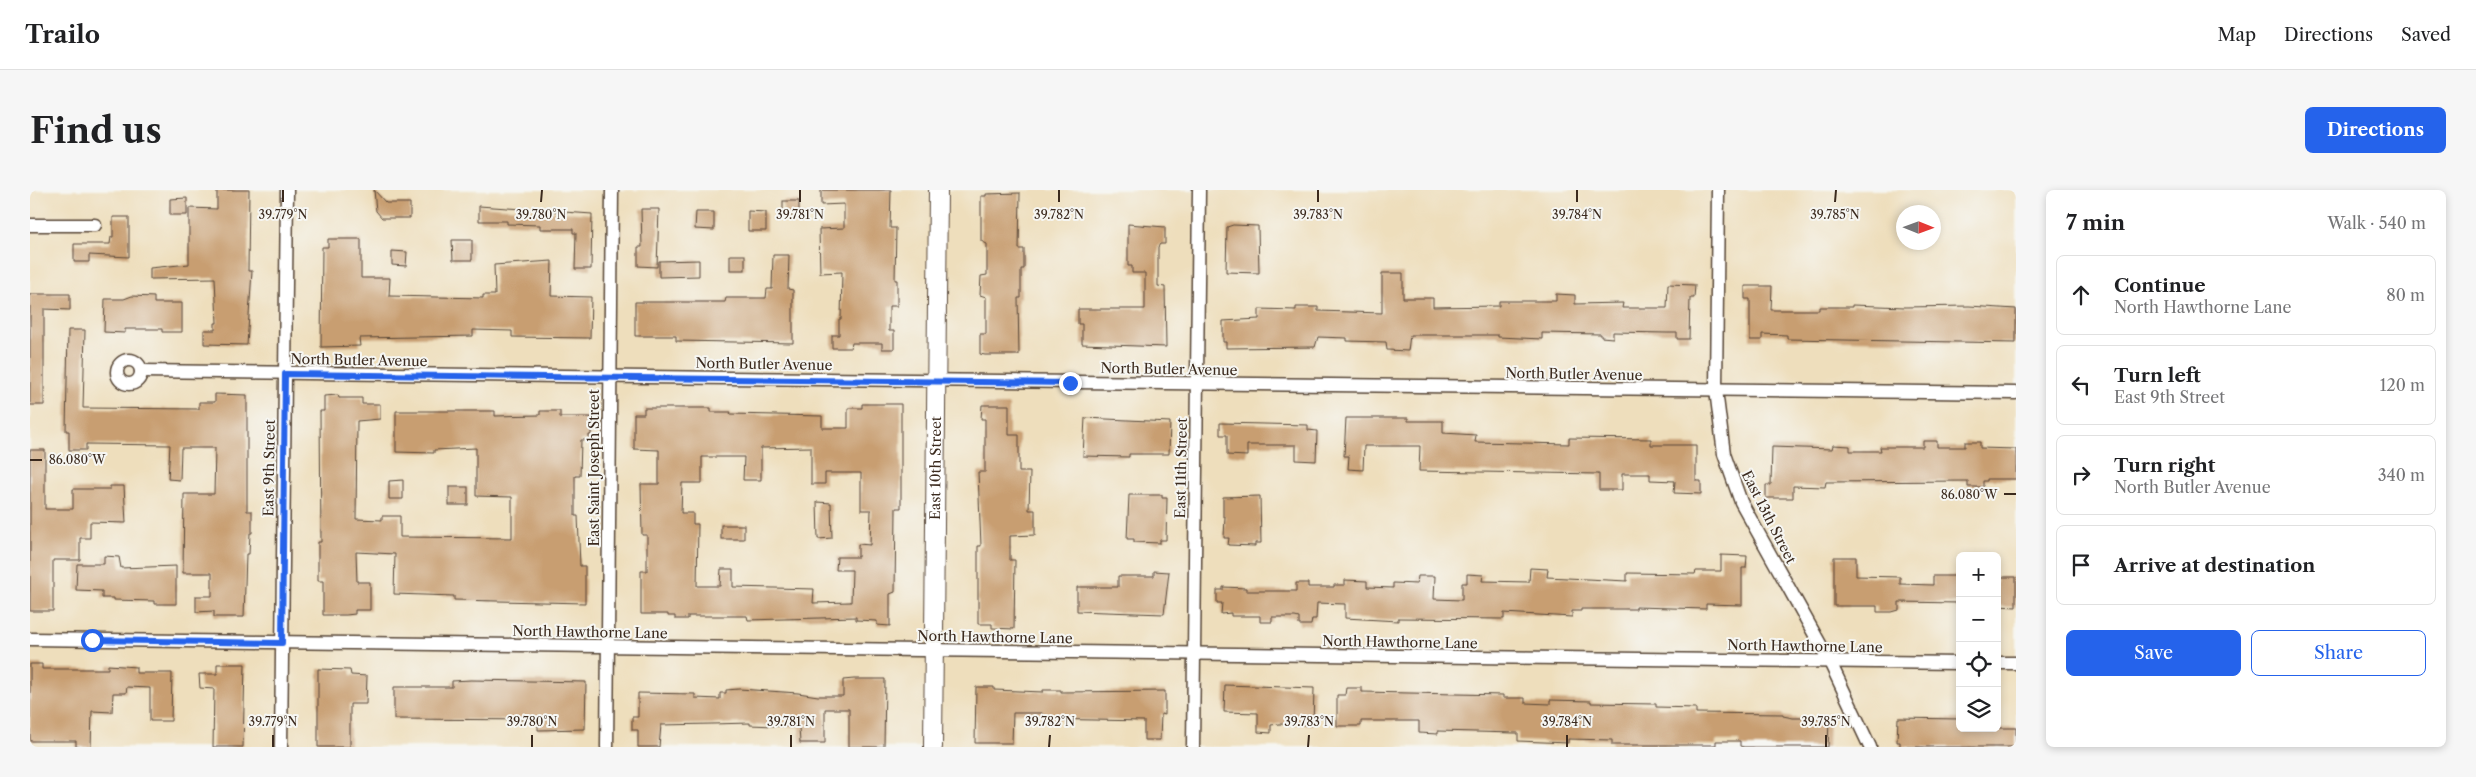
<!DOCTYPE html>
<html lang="en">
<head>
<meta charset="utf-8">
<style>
	body { margin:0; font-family:"Libre Caslon Text",serif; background:#f6f6f6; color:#202124 }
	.controls { position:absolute; right:15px; bottom:15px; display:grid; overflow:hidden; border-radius:8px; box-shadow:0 2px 8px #0003 }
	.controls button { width:45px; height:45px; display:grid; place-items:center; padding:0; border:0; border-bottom:1px solid #e0e0e0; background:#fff; color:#202124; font:25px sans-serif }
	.compass { position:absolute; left:1866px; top:15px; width:45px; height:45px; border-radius:50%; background:#fff; box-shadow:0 2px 8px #0003; rotate:91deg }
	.stop { position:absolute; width:15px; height:15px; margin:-11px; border:4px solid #2563eb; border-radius:50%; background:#fff }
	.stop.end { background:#2563eb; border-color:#fff; box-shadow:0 1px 5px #0008 }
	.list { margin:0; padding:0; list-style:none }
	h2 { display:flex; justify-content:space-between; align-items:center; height:65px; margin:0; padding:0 20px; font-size:21px }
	h2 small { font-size:16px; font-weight:400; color:#757577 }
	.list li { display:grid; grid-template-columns:32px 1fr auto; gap:15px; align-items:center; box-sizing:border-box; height:80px; margin:0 10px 10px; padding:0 10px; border:1px solid #e0e0e0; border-radius:8px }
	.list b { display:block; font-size:19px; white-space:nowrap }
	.list p { margin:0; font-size:16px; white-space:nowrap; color:#757577 }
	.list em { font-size:16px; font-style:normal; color:#757577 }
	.actions { display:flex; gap:10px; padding:15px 20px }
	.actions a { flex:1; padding:11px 0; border:1px solid #2563eb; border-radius:8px; text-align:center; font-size:18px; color:#2563eb }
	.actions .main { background:#2563eb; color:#fff }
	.icon { flex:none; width:28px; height:28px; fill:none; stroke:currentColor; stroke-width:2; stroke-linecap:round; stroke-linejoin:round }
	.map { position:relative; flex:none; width:1986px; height:557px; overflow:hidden; border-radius:8px }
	header { display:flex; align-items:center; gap:30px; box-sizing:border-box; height:70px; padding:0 25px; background:#fff; border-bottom:1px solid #e0e0e0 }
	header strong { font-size:24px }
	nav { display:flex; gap:28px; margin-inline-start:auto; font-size:18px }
	.intro { display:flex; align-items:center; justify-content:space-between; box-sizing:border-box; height:120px; padding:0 30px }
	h1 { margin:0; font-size:35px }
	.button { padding:12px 22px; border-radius:8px; background:#2563eb; color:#fff; font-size:18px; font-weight:700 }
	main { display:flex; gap:30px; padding:0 30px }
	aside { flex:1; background:#fff; border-radius:8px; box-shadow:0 2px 8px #0003 }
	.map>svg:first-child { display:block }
</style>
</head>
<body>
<header>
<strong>Trailo</strong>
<nav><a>Map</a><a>Directions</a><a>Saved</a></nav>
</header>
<div class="intro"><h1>Find us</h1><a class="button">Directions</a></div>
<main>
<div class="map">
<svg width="1986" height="557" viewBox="0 0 1986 557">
	<rect width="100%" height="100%" fill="#f6f6f2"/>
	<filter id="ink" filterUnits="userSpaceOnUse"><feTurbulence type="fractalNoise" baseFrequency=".02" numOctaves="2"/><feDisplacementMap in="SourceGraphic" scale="10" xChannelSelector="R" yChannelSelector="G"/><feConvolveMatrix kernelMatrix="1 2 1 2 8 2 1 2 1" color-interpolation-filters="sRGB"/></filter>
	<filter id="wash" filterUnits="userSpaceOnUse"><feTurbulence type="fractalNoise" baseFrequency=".0096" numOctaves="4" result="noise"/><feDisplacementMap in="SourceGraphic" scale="20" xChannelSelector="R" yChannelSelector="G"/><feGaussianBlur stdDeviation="1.12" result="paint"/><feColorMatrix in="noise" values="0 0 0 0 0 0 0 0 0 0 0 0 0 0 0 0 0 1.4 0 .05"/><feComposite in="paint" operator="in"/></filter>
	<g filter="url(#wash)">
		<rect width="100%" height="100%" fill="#eedebc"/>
		<g id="blocks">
			<g fill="#c89e71" fill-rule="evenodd">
				<polygon points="187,0 219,0 218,81 222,81 217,155 174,154 174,140 185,140 185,133 187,133 185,88 120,89 120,78 159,74 159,18 187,19"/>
				<polygon points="344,0 356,13 380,13 380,28 352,28 346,21"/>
				<polygon points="791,0 861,0 860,38 866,38 865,90 867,90 867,116 859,116 859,141 864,141 864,159 852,159 852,153 822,153 821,158 802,158 802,145 809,145 809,129 811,129 812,82 790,83 789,39 814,38 814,14 791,15"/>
				<polygon points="990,3 989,59 994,59 994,79 991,79 991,108 988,108 989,165 955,165 950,164 950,144 956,144 956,107 950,105 951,86 957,85 957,54 951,51 951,6 956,6 956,4"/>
				<polygon points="157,8 157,25 140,25 140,9"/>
				<rect x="753" y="11" width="16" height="15"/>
				<polygon points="449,16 562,24 561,79 545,79 546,43 543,43 543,39 510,39 510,35 477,34 477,31 449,31"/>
				<polygon points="611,19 629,19 627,77 608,76 608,57 612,57"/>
				<polygon points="718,21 736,22 736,41 718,41"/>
				<polygon points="666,22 684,22 684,40 665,39"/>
				<polygon points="83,27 99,27 99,67 59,65 59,72 44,72 44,54 80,54 81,47 83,47"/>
				<polygon points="1098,34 1135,37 1135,54 1130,54 1128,57 1128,96 1135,97 1136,157 1052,154 1052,134 1048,134 1048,119 1115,119 1115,83 1102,83 1102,76 1098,76"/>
				<polygon points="1203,35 1228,36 1229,83 1196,82 1197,37"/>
				<polygon points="298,49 331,49 331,88 360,88 359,106 453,108 453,105 465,105 464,75 522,71 521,106 561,107 560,148 482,147 482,141 443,140 443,146 329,148 330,156 291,157 292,57 298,57"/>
				<polygon points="422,50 442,50 442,70 423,70"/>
				<polygon points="362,61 377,62 376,76 362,75"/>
				<rect x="700" y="65" width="15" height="15"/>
				<polygon points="743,65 759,65 758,99 763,100 763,153 646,151 646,146 605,146 605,112 695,112 696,108 736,108 737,99 742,99"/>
				<polygon points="669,70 669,86 629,87 629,71"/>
				<polygon points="1352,83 1373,83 1373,108 1403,108 1403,117 1469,116 1469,111 1526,111 1526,104 1545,105 1545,114 1593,113 1592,118 1637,118 1638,94 1665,95 1664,108 1660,108 1659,149 1647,149 1647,143 1637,143 1583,142 1583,148 1571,147 1571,144 1512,143 1512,149 1468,147 1468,145 1380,145 1378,161 1357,160 1356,152 1317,151 1317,148 1288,147 1285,157 1196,158 1196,152 1193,152 1193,131 1229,129 1229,119 1266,120 1266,117 1288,117 1288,121 1352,123"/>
				<polygon points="1715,96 1742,96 1741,120 1789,120 1789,117 1822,117 1822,115 1875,117 1939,116 1986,119 1986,153 1757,149 1757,145 1732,144 1732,150 1720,150 1720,109 1715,109"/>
				<polygon points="0,104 40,104 40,120 14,119 14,215 0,215"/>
				<polygon points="102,106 124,107 124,113 152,113 152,142 132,142 132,139 95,139 95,143 74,142 75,109 94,109"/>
				<polygon points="38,140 55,140 53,218 169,219 169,212 185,212 185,204 217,205 217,321 222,321 222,343 220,343 219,364 216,364 214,427 184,427 184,421 166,422 166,406 182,406 182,383 153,383 154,304 184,304 185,258 151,258 150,290 138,289 140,255 56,254 56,260 39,260 39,241 36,241"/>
				<polygon points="308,205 309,208 332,208 332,214 350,214 350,229 327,231 326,329 352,330 352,326 370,326 370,347 482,348 482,307 446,306 446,258 404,260 404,263 366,262 366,221 465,221 465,226 510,225 510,221 530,221 530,227 561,227 561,245 559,245 559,250 551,250 550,286 545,286 545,326 548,326 550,376 555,376 555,413 424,410 424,406 364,404 365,364 326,362 327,392 340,392 340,420 325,420 325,424 316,425 293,425 293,391 288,391 288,352 291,352 290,221 294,221 294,206"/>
				<path d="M 832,214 L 871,214 L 871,318 L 866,318 L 865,402 L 860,404 L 860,436 L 847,435 L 847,431 L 826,430 L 826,427 L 718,430 L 717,426 L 658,426 L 658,429 L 645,429 L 645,426 L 638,426 L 638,424 L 611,424 L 611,381 L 617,381 L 617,345 L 612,345 L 611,294 L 629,294 L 629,260 L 604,259 L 604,224 L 614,224 L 614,218 L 681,218 L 681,222 L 701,222 L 700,224 L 792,226 L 792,238 L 818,238 L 818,218 L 832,218 ZM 781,257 L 781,294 L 795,294 L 795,283 L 831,283 L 831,320 L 841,320 L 840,355 L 828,354 L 828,367 L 807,367 L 806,380 L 822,380 L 821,412 L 783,413 L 784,399 L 703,397 L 703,379 L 691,379 L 690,396 L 667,396 L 668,334 L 663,334 L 663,323 L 651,323 L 652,293 L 672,293 L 672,267 L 714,267 L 713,290 L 731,290 L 731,258 Z"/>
				<polygon points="952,215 979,215 979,245 989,245 989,282 1000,282 999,320 1005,320 1005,345 980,346 980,370 985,370 984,439 962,438 962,434 948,434 948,356 951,356 948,282 955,282 955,229 951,229"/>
				<polygon points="1055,228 1140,232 1139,264 1099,264 1099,267 1053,266"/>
				<polygon points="1316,228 1378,228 1378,231 1413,231 1413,243 1446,245 1445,252 1539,254 1539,248 1621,249 1621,255 1666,255 1666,291 1671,291 1671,304 1644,303 1645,291 1620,290 1620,284 1592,284 1592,300 1569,300 1569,284 1389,281 1390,256 1334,256 1333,280 1318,279 1319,266 1314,266"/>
				<polygon points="1190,233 1278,235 1278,240 1287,241 1286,271 1266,270 1266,255 1217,255 1217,266 1197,265 1197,245 1190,245"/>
				<polygon points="1893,251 1907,251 1907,257 1935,257 1935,252 1950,252 1950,258 1986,259 1986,289 1957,289 1957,291 1953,291 1953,297 1938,297 1938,291 1935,291 1796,292 1795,297 1763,296 1763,308 1736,308 1736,295 1741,295 1742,257 1802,259 1803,255 1820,256 1820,261 1851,261 1850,257 1893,257"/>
				<polygon points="0,260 15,260 15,319 43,319 43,299 80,299 80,296 94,296 96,333 60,332 60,348 50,348 50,370 23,370 23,421 0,421"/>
				<polygon points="373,290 373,309 359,309 359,291"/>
				<rect x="419" y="297" width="19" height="18"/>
				<polygon points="1099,305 1132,305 1132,308 1137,308 1136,350 1130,350 1130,353 1104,352 1104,349 1097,349"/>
				<polygon points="1230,306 1231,353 1225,353 1225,356 1198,355 1199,348 1194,348 1195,326 1193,326 1193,307"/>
				<polygon points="787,312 801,313 802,348 788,349"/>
				<rect x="691" y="335" width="23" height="14"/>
				<polygon points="1691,365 1717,366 1716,378 1712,378 1712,415 1676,414 1676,419 1606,417 1606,419 1551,419 1551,421 1542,421 1542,427 1474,423 1474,429 1368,428 1368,431 1315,428 1315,414 1287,413 1286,429 1282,429 1281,435 1269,435 1269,428 1265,427 1242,427 1242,432 1230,432 1230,426 1201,426 1201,423 1191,424 1192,413 1187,413 1187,400 1193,400 1193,397 1216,398 1216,401 1266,401 1266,393 1278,393 1278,397 1304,397 1304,395 1315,395 1315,390 1337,391 1337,397 1363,398 1363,393 1387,394 1388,386 1405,386 1404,409 1432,410 1432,393 1437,393 1437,384 1453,385 1452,391 1499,392 1500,378 1518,379 1517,387 1597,391 1597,383 1665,384 1666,381 1691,381"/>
				<polygon points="74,366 89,367 91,378 146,376 146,414 124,414 124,411 84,410 84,408 72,408 72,401 46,400 47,374 74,374"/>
				<polygon points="1804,367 1826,367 1826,386 1870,387 1870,394 1903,395 1903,386 1930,386 1930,413 1869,412 1869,420 1862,422 1847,422 1847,416 1804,416"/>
				<polygon points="1124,381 1139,382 1134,424 1047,421 1047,397 1088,397 1088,386 1124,386"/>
				<polygon points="1967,387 1986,387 1986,417 1967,416"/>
				<polygon points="0,474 12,474 12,479 78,479 78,475 106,477 106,483 142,483 141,531 120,531 120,498 97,497 96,503 83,503 82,522 62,521 61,557 46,557 46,551 0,551"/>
				<polygon points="187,474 215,474 213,557 183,557 184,499 170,498 169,484 187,484"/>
				<polygon points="288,479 320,480 321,485 337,486 336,514 320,514 320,557 288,557"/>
				<polygon points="824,489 855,489 854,557 819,557 819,519 795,519 795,553 770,553 769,537 720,535 720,533 682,534 631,535 629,557 608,557 608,540 602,540 602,527 608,527 608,503 665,504 665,508 690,509 690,503 696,503 696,500 709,499 768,503 788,506 813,506 813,490"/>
				<polygon points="441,490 556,492 555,539 508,540 508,530 364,529 364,497 422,497 422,491"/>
				<polygon points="1195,495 1284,498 1283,535 1249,534 1241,535 1241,543 1228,542 1228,523 1194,522"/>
				<polygon points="946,497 964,497 964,500 1013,502 1013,500 1031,500 1031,502 1135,501 1135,525 1131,524 1130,550 1114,550 1114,531 1013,529 1012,523 983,523 982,553 945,553"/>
				<polygon points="1316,498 1332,498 1332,502 1473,505 1473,508 1495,508 1495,513 1520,514 1520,510 1561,511 1561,513 1626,514 1626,517 1666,518 1666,523 1753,524 1753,526 1763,528 1799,528 1798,557 1714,557 1710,556 1710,551 1686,551 1686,555 1582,555 1582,550 1538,549 1538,553 1488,551 1488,543 1484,543 1408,541 1408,544 1389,543 1389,531 1331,531 1331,536 1307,536 1307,505 1315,505"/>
				<polygon points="1868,528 1930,529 1930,538 1986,538 1986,557 1870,557 1870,552 1867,552"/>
			</g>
		</g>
	</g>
	<g filter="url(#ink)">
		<use href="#blocks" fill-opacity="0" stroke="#564536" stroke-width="1"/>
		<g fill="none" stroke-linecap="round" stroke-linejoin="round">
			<defs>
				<g id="street">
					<polyline points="1688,0 1686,200 1694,264 1711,312 1800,472 1840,557"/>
					<polyline points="0,35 65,35"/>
					<circle cx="99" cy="182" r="12"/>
					<polyline points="111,181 1986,203"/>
					<polyline points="0,449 1930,473"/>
					<polyline points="1967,473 1986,473"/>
					<polyline points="251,557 257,0"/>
					<polyline points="577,557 582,0"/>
					<polyline points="1163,557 1169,0"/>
				</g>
				<g id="secondary">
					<path id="s1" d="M 903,557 L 908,0"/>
				</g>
			</defs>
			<use href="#street" stroke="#564536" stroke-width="15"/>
			<use href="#secondary" stroke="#564536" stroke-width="20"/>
			<use href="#street" stroke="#fff" stroke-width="12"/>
			<use href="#secondary" stroke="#fff" stroke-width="18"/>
		</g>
	</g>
	<g fill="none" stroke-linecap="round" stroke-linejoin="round" filter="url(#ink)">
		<polyline stroke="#2563eb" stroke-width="6" points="62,450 252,453 255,184 1040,193"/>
	</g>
	<path fill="none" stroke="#3b2a1e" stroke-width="2" d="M 253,12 L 253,0M 511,12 L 512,0M 770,12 L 770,0M 1029,12 L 1029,0M 1288,12 L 1288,0M 1547,12 L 1547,0M 1805,12 L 1806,0M 0,270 L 12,270M 1974,304 L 1986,304M 243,557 L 243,545M 502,557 L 502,545M 761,557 L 761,545M 1019,557 L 1020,545M 1278,557 L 1279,545M 1537,557 L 1537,545M 1796,557 L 1796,545"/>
	<g text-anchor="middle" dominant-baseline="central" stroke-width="4" stroke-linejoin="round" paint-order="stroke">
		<g font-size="14" fill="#3b2a1e" stroke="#f6f6f2">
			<text transform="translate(329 170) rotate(1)">North Butler Avenue</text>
			<text transform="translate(734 174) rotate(1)">North Butler Avenue</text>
			<text transform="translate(1139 179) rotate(1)">North Butler Avenue</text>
			<text transform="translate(1544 184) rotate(1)">North Butler Avenue</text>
			<text transform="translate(239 278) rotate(-89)">East 9th Street</text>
			<text transform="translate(564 278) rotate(-90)">East Saint Joseph Street</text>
			<text transform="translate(1151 278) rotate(-89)">East 11th Street</text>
			<text stroke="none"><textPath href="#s1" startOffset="279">East 10th Street</textPath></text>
			<text transform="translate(1739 327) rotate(63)">East 13th Street</text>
			<text transform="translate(560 442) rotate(1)">North Hawthorne Lane</text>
			<text transform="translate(965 447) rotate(1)">North Hawthorne Lane</text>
			<text transform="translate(1370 452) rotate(1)">North Hawthorne Lane</text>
			<text transform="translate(1775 456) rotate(1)">North Hawthorne Lane</text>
		</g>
	</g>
	<g font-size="12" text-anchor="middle" fill="#3b2a1e" stroke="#f6f6f2" stroke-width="4" stroke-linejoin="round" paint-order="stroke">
		<text x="253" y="29">39.779°N</text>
		<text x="511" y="29">39.780°N</text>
		<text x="770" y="29">39.781°N</text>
		<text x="1029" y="29">39.782°N</text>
		<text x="1288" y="29">39.783°N</text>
		<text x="1547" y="29">39.784°N</text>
		<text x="1805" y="29">39.785°N</text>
		<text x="47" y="274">86.080°W</text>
		<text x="1939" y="309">86.080°W</text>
		<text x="243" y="536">39.779°N</text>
		<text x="502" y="536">39.780°N</text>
		<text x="761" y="536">39.781°N</text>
		<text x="1020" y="536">39.782°N</text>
		<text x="1279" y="536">39.783°N</text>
		<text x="1537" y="536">39.784°N</text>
		<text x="1796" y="536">39.785°N</text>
	</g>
</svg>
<div class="controls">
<button>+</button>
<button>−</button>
<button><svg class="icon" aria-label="locate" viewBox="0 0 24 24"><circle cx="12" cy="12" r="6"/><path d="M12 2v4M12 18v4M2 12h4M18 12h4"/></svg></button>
<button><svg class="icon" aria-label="layers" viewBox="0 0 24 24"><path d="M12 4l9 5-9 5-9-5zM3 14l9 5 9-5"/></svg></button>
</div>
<svg class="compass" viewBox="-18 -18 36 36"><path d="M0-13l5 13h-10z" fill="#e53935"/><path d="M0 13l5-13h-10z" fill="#757577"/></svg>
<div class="stop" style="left:62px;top:450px"></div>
<div class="stop end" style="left:1040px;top:193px"></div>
</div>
<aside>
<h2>7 min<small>Walk · 540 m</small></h2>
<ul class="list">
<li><svg class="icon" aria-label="ahead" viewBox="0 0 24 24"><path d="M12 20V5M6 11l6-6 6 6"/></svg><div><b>Continue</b><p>North Hawthorne Lane</p></div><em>80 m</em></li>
<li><svg class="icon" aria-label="left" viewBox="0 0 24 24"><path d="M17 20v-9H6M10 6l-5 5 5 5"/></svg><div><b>Turn left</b><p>East 9th Street</p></div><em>120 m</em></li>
<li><svg class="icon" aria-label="right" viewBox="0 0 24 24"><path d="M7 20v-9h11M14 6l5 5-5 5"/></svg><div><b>Turn right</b><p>North Butler Avenue</p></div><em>340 m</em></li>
<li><svg class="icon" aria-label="arrive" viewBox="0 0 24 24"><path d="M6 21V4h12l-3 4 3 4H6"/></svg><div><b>Arrive at destination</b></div></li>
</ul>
<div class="actions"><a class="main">Save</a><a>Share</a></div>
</aside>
</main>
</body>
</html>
